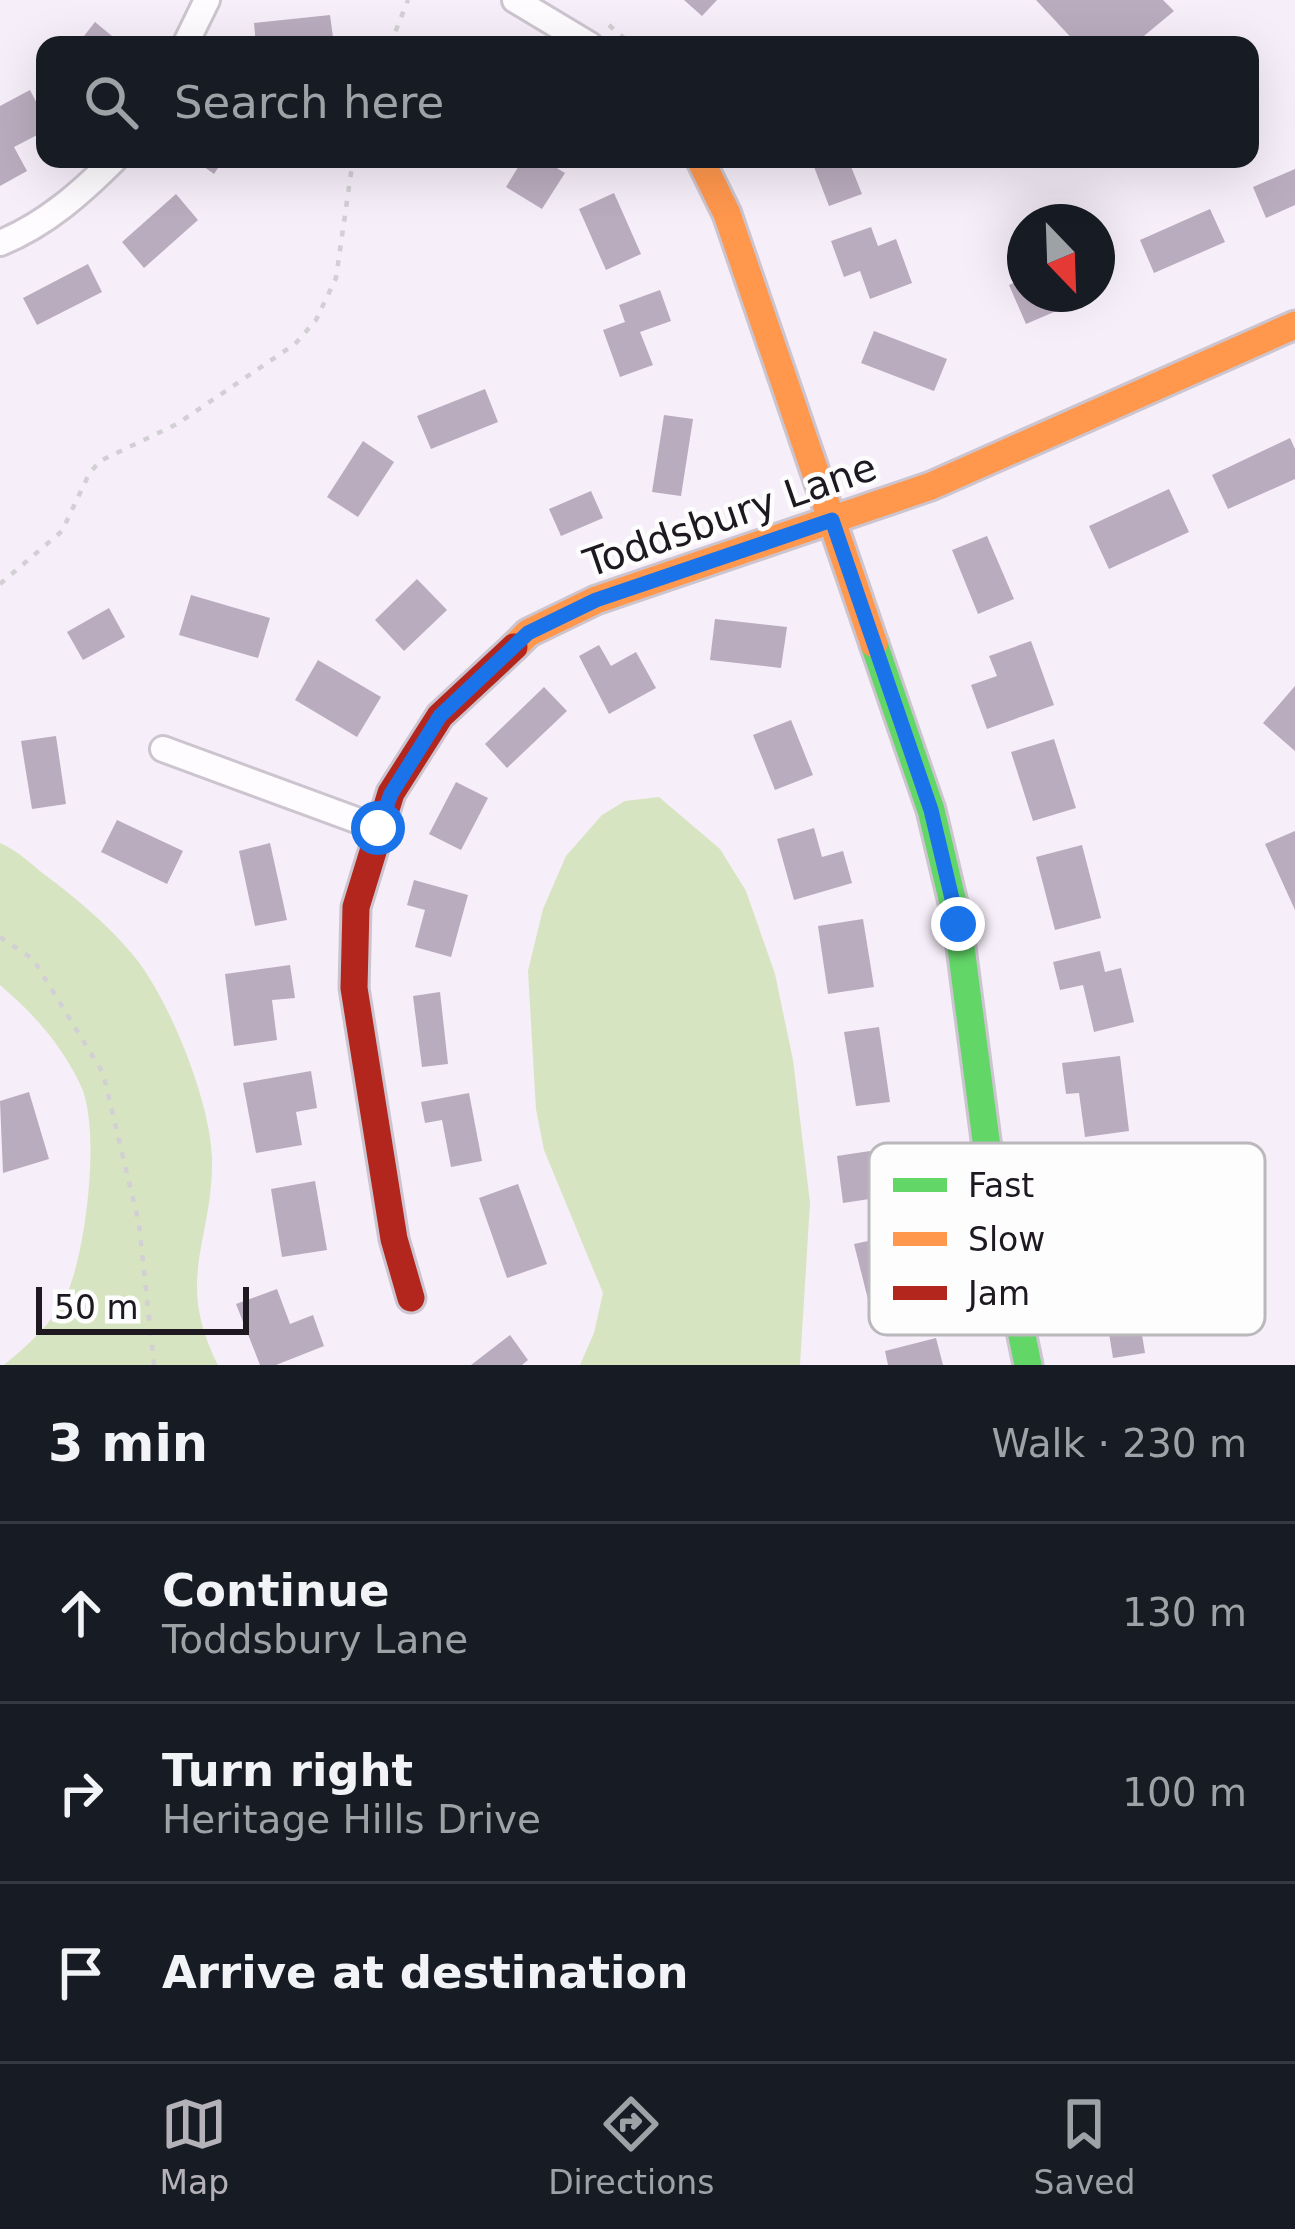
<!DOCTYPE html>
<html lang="en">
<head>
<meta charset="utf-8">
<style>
	body { margin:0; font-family:"DejaVu Sans",sans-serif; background:#20242c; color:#f1f3f6 }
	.compass { position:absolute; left:1007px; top:204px; width:108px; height:108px; border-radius:50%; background:#171b24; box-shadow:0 12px 48px #0002; rotate:157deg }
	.scale { position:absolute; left:36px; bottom:30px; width:213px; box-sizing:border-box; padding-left:12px; border:6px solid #1e1821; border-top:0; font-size:33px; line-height:42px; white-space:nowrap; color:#1e1821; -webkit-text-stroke:9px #fdfdfd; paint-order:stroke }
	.stop { position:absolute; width:36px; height:36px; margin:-27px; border:9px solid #1a73e8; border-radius:50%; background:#fff }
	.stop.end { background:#1a73e8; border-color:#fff; box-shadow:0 3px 12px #0008 }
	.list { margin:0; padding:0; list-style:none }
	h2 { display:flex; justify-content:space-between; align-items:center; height:156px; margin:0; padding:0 48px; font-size:51px }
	h2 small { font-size:39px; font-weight:400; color:#9ea1a6 }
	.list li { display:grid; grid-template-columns:78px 1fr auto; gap:36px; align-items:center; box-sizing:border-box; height:180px; padding:0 48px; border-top:3px solid #363941 }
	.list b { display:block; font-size:45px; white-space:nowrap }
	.list p { margin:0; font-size:39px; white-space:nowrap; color:#9ea1a6 }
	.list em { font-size:39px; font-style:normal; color:#9ea1a6 }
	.icon { flex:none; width:66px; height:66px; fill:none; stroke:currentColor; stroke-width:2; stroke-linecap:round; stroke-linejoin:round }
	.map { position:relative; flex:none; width:1295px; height:1365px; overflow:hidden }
	.search { position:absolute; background:#171b24; box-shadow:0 12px 48px #0002; left:36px; right:36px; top:36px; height:132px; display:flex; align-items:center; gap:30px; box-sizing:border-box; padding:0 42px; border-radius:24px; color:#9ea1a6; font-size:45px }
	.sheet { height:696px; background:#171b24 }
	nav { display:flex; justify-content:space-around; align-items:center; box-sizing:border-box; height:168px; border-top:3px solid #363941; background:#171b24; font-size:33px; color:#9ea1a6 }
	nav a { display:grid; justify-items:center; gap:6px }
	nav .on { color:#b4b2b8 }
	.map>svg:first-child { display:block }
</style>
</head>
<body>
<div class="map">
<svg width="1295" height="1365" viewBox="0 0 1295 1365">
	<rect width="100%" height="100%" fill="#f6eef9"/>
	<g fill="#d7e4c1">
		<polygon points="659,797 720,849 746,891 775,974 793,1060 810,1203 800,1365 580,1365 594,1333 603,1293 544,1150 536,1109 528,971 543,909 566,856 602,815 625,801"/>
		<path d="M 0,843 C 17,850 31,864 45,875 C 76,898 108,925 133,955 C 169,998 211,1103 212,1159 C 213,1243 174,1277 218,1365 L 4,1365 C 27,1346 52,1324 66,1296 C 86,1254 101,1129 81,1086 C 62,1045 33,1013 0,985 Z"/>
	</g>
	<g fill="#b9acbe">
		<polygon points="684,0 717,0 702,16"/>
		<polygon points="1036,0 1163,0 1174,11 1133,45 1078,45"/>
		<polygon points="330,15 334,45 256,45 254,23"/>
		<polygon points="95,22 123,45 77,45"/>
		<polygon points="30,90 45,119 45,131 14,147 27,171 0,186 0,106"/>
		<polygon points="193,159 224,159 214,174"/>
		<polygon points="523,159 542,159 565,173 542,209 506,187"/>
		<polygon points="811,159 848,159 862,194 829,206"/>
		<polygon points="1295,169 1295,205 1266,218 1253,187"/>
		<polygon points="614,193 641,254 606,270 579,209"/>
		<polygon points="176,194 198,220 144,268 122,242"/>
		<polygon points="1210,209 1225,242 1154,273 1140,240"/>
		<polygon points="871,227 878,246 896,239 912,283 870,299 860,271 844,277 831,241"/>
		<polygon points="88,264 102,292 37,325 23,298"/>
		<polygon points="1025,278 1025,294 1096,294 1026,324 1009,285"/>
		<polygon points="660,290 671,321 640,332 653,365 620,377 603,330 625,322 619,305"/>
		<polygon points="874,331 947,359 934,391 861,363"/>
		<polygon points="485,389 498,422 431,449 417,416"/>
		<polygon points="664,415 693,419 681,496 652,492"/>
		<polygon points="1290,438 1295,449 1295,479 1228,509 1212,475"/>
		<polygon points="363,441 394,462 358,517 327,497"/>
		<polygon points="1169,489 1189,532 1109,569 1089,526"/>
		<polygon points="591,491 603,518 561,536 549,509"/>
		<polygon points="987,536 1014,599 978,614 952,550"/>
		<polygon points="417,579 447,610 404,651 375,620"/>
		<polygon points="191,595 270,618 258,658 179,635"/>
		<polygon points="109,608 125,637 83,660 67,632"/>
		<polygon points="715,619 787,627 781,668 710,660"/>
		<polygon points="1031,641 1054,705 987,729 971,685 997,676 989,656"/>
		<polygon points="599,645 611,666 636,652 656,688 609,714 579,656"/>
		<polygon points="318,660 381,697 357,737 295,700"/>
		<polygon points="1295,686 1295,751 1263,723"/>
		<polygon points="544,687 567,711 507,768 485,744"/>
		<polygon points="791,720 813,775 775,790 753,735"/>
		<polygon points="56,736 66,804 32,809 21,741"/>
		<polygon points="1054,739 1076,808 1033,821 1011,752"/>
		<polygon points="456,782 488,798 461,850 429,834"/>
		<polygon points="117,820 183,851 167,884 101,852"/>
		<polygon points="814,828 822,857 843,851 852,883 794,900 777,839"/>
		<polygon points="1295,831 1295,910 1265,844"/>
		<polygon points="270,843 287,920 255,926 239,851"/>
		<polygon points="1082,845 1101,918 1055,930 1036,857"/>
		<polygon points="414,880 468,895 451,957 415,947 425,910 407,905"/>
		<polygon points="863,919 874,987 828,994 818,926"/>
		<polygon points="1100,951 1105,972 1121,968 1134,1022 1094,1032 1083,985 1060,990 1053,962"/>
		<polygon points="290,965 295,998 272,1000 277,1040 234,1046 225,974"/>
		<polygon points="440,992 448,1064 422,1067 413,996"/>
		<polygon points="879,1027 890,1102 856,1106 844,1032"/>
		<polygon points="1120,1056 1129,1131 1085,1137 1079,1093 1066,1094 1062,1063"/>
		<polygon points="311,1071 317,1108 296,1112 302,1145 256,1153 243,1083"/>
		<polygon points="29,1092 49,1159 3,1173 0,1101"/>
		<polygon points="469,1093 482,1161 451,1167 442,1120 425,1123 421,1102"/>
		<polygon points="870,1151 876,1198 843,1203 837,1156"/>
		<polygon points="315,1181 327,1250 282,1257 271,1189"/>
		<polygon points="518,1184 547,1264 507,1278 479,1198"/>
		<polygon points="882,1238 900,1312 873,1319 854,1244"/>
		<polygon points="1132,1273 1145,1353 1113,1358 1100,1278"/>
		<polygon points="277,1289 290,1324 313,1315 324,1346 276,1365 260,1365 236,1304"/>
		<polygon points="510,1335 528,1360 522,1365 471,1365"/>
		<polygon points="936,1338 943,1365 888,1365 885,1351"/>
	</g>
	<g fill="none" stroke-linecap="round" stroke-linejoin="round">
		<defs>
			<g id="street">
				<polyline points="515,0 590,45"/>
				<polyline points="185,45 207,0"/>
				<path d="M 0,243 C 45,225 81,193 115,159"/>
				<polyline points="163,749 378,828"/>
			</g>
			<polyline id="fast" points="874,644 931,810 958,924 993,1194 1028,1365"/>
			<g id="slow">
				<polyline points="700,159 727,214 874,644"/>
				<polyline points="514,647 528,633 596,600 931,486 1295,325"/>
			</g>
			<polyline id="jam" points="411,1298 394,1239 354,988 356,907 391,793 440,716 514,647"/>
		</defs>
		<use href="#street" stroke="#ccc5cf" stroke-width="30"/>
		<use href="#fast" stroke="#ccc5cf" stroke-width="33"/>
		<use href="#slow" stroke="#ccc5cf" stroke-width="33"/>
		<use href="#jam" stroke="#ccc5cf" stroke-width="33"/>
		<g stroke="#d2d0d4" stroke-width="4.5" stroke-dasharray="6 9" stroke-linecap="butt">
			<polyline points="609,25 632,45"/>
			<polyline points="390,45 408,0"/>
			<polyline points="0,584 62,531 89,474 100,461 177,424 295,344 316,320 336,278 353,159"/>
			<polyline points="0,937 33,959 103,1073 139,1224 154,1365"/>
		</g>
		<use href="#street" stroke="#fefcfe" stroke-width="24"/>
		<use href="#fast" stroke="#63d668" stroke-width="27"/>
		<use href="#slow" stroke="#ff974d" stroke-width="27"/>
		<use href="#jam" stroke="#b3261e" stroke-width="27"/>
	</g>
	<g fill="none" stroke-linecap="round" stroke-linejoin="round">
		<polyline stroke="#1a73e8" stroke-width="15" points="378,828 391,794 440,716 528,633 596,600 832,520 931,810 958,924"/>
	</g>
	<g text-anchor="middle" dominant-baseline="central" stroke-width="9" stroke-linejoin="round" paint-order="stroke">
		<g font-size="39" fill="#1e1821" stroke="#fdfdfd">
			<text transform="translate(730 515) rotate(-19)">Toddsbury Lane</text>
		</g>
	</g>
	<rect x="869" y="1143" width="396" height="192" rx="18" fill="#fdfdfd" stroke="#bab8bb" stroke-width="3"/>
	<rect x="893" y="1178" width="54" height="14" fill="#63d668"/>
	<rect x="893" y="1232" width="54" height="14" fill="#ff974d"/>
	<rect x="893" y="1286" width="54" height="14" fill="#b3261e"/>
	<g font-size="33" fill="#1e1821">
		<text x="968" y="1197">Fast</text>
		<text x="968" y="1251">Slow</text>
		<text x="968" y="1305">Jam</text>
	</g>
</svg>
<svg class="compass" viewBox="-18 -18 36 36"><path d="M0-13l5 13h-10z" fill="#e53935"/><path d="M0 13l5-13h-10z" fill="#9ea1a6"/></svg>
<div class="scale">50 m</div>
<div class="stop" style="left:378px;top:828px"></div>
<div class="stop end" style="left:958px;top:924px"></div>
<div class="search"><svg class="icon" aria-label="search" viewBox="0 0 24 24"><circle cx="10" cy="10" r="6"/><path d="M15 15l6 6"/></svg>Search here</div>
</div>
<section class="sheet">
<h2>3 min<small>Walk · 230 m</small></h2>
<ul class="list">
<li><svg class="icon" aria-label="ahead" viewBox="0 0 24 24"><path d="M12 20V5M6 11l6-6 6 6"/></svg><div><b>Continue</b><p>Toddsbury Lane</p></div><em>130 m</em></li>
<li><svg class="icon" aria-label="right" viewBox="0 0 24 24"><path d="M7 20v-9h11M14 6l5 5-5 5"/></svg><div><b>Turn right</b><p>Heritage Hills Drive</p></div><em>100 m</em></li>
<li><svg class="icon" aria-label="arrive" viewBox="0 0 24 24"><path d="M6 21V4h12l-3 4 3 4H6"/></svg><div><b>Arrive at destination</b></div></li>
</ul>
</section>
<nav>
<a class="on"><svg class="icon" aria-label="map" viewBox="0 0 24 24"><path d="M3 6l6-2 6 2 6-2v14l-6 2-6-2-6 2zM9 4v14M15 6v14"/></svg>Map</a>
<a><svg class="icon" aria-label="directions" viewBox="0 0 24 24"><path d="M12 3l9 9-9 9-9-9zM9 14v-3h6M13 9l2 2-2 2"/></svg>Directions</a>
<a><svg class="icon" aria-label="saved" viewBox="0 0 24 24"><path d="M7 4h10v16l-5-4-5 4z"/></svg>Saved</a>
</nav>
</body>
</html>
